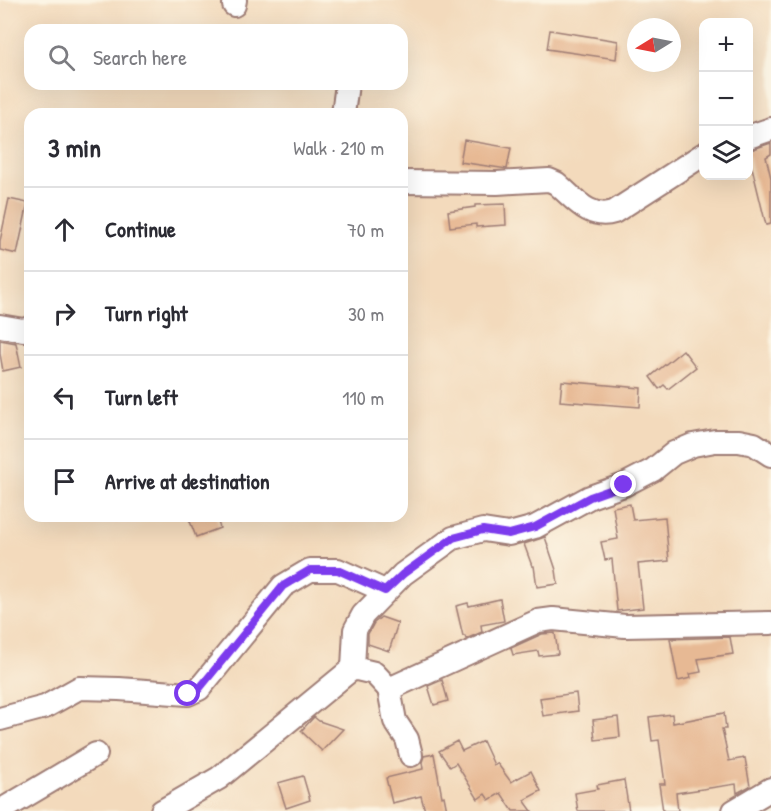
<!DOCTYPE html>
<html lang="en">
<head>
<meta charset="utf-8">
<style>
	body { margin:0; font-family:"Patrick Hand",sans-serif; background:#f7f7f7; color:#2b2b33 }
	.controls { position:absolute; right:18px; top:18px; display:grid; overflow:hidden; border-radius:12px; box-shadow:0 6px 24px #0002 }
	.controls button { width:54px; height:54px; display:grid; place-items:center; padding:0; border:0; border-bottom:2px solid #e1e1e2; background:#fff; color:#2b2b33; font:30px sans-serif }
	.compass { position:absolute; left:627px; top:18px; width:54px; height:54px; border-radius:50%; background:#fff; box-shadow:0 6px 24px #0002; rotate:260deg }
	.stop { position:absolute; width:18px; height:18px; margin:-14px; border:4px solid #7c3aed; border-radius:50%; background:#fff }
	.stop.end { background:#7c3aed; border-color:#fff; box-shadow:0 2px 6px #0008 }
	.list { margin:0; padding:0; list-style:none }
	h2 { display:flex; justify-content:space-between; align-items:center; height:78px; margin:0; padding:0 24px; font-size:26px }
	h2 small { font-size:20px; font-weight:400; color:#7c7c81 }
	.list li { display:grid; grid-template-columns:39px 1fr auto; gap:18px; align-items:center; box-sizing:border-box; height:84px; padding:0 24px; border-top:2px solid #e1e1e2 }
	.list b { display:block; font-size:22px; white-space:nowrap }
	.list em { font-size:20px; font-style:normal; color:#7c7c81 }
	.icon { flex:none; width:33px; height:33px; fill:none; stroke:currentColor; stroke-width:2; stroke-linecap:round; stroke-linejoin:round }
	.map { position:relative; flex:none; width:771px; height:811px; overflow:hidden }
	.search { position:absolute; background:#fff; box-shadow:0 6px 24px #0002; left:24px; top:24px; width:384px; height:66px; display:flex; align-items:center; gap:15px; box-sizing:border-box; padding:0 21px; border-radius:18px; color:#7c7c81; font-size:22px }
	.panel { position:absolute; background:#fff; box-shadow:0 6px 24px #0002; left:24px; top:108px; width:384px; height:414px; border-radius:18px }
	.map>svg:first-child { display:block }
</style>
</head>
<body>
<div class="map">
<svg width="771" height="811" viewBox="0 0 771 811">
	<rect width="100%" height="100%" fill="#fcf5e5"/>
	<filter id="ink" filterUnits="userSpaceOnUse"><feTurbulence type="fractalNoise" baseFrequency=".0167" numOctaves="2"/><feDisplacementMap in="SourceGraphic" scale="12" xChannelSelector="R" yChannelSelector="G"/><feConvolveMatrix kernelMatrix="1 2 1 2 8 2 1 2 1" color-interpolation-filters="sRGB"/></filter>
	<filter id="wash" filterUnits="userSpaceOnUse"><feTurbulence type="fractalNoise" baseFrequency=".008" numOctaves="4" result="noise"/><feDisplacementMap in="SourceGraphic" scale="24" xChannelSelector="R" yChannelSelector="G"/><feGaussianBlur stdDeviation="1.35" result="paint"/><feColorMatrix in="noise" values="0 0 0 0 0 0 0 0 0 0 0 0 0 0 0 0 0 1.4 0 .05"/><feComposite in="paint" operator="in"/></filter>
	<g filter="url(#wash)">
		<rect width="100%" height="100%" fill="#f3dabc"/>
		<g id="blocks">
			<g fill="#e7b994">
				<polygon points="550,30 618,41 616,59 547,49"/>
				<polygon points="464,140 511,148 507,169 460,162"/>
				<polygon points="771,143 771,154 766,157 771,178 771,224 766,225 748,151"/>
				<polygon points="9,199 28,203 17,254 0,250 0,241"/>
				<polygon points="505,204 506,225 476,227 476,224 450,227 448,211 475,207 475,205"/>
				<polygon points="0,340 16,343 21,367 3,371 0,354"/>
				<polygon points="683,350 696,367 668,389 664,385 659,389 650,377"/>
				<polygon points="562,381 641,388 640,407 560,401"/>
				<polygon points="630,504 633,520 665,517 669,561 638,564 643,608 617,611 612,559 605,560 601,542 618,539 613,507"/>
				<polygon points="188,516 216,516 220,528 196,537"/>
				<polygon points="545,537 556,570 558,584 537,587 534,566 532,566 524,544"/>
				<polygon points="500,599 504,621 481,625 482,632 466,639 465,636 463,636 456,606 468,603 469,606"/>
				<polygon points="381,617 398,623 389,651 368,644 368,634 374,623"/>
				<polygon points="555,633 558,654 539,656 538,651 513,655 511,648 542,634"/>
				<polygon points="730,637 733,654 698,659 701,672 690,674 691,678 678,681 670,639"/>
				<polygon points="442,680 448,701 434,705 428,686"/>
				<polygon points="576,693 578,711 543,716 540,698"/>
				<polygon points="724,713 726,729 722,729 729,761 745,758 750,786 737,793 736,784 676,793 678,811 663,811 659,784 665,784 659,740 652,741 649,717 672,714 673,723"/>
				<polygon points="314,717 319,721 343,729 322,751 301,731"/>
				<polygon points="618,717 620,737 595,740 593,720"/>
				<polygon points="457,741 462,751 483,741 494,765 497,763 511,782 531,771 541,791 524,800 532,811 513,811 501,793 489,800 485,794 478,799 456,763 450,767 439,751"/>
				<polygon points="434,754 442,797 444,796 447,811 425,811 421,796 392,803 386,778 423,769 422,762 424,756"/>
				<polygon points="303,776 310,800 286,808 278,783"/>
				<polygon points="624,780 629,811 578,811 575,793 598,789 597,785"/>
			</g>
		</g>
	</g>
	<g filter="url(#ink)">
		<use href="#blocks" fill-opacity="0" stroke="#9e7c74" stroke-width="1.5"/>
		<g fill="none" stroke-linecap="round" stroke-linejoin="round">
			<defs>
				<g id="minor">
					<polyline points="234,5 235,0"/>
					<polyline points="343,114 347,84"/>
					<polyline points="748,137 771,129"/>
					<path d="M 402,182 L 497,183 L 549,180 L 556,183 C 574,198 589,220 614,212 L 704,154"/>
					<polyline points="0,326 23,330 30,328"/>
					<polyline points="353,668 355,630 363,615 403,574 453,538 483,530 509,534 535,527 590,497 624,485 653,470 674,453 693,445 715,441 739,441 754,444 771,455"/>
					<polyline points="389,689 395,721 407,739 411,755"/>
					<polyline points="0,719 45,707 79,688 119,689 188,694 199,689 283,586 310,570 338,570 385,591"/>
					<polyline points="0,811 96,754"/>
					<polyline points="162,811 219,778 353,668 374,673 389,689 538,621 553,619 625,626 771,623"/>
					<polyline points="734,811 771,789"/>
				</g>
			</defs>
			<use href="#minor" stroke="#9e7c74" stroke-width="26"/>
			<use href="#minor" stroke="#fff" stroke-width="22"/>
		</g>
	</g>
	<g fill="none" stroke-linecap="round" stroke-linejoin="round" filter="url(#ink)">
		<polyline stroke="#7c3aed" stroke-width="8" points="188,694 199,689 283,586 310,570 338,570 385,591 403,574 453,538 483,530 509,534 535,527 590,497 624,485"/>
	</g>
</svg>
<div class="controls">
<button>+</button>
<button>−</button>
<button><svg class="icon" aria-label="layers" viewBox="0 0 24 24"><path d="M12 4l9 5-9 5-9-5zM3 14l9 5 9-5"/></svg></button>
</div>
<svg class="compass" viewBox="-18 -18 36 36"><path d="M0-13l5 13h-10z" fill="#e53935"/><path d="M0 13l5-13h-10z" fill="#7c7c81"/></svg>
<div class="stop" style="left:188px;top:694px"></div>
<div class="stop end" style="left:624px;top:485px"></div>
<div class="search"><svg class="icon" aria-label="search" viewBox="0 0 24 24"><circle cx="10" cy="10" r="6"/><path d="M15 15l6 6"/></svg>Search here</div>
<section class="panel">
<h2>3 min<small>Walk · 210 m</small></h2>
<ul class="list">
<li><svg class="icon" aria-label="ahead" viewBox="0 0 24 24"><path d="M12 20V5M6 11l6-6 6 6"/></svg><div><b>Continue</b></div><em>70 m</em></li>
<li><svg class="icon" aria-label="right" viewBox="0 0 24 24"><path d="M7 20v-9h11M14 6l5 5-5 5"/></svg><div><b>Turn right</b></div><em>30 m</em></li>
<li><svg class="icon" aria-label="left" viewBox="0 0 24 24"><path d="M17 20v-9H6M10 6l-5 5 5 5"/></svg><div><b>Turn left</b></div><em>110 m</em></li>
<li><svg class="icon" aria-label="arrive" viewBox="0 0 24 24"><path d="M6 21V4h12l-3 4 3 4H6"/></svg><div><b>Arrive at destination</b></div></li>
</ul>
</section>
</div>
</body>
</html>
